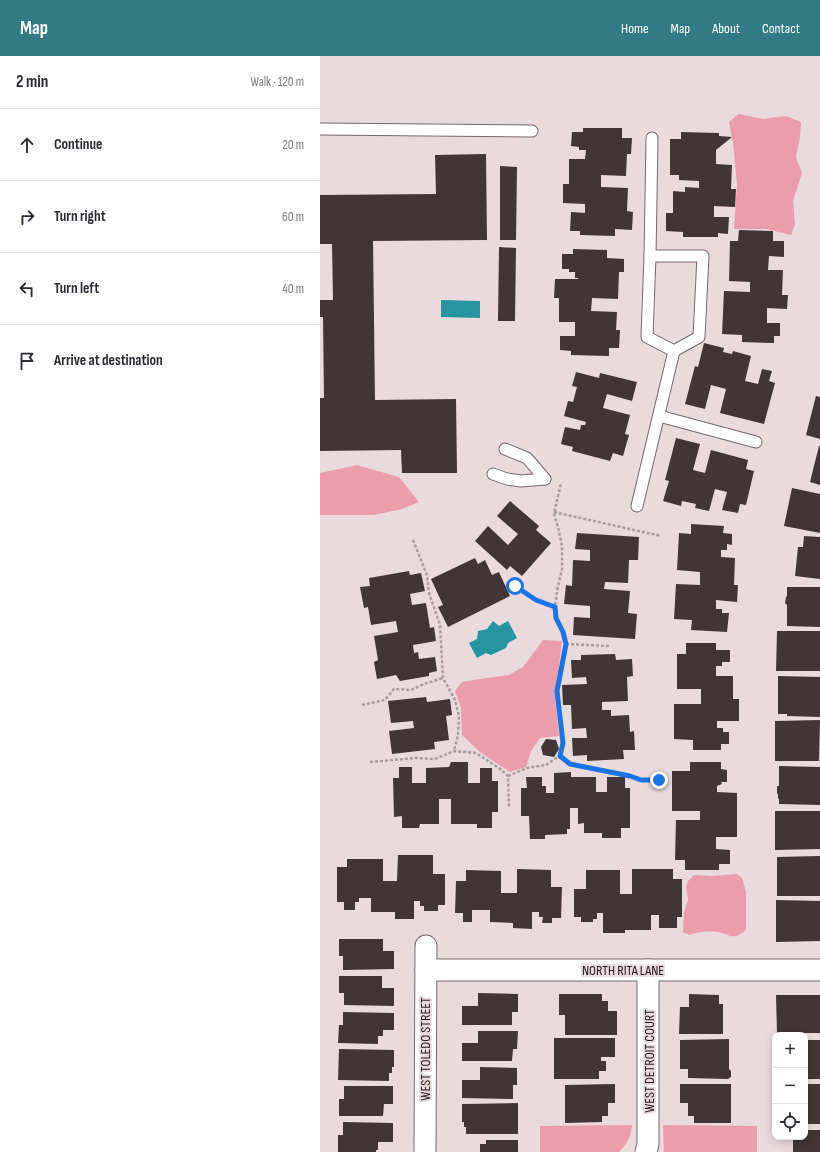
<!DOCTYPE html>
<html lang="en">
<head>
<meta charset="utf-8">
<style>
	body { margin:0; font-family:"Sofia Sans Condensed",sans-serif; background:#f2f2f3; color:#2b2b33 }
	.controls { position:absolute; right:12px; bottom:12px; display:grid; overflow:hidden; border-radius:8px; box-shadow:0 2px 10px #0003 }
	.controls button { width:36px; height:36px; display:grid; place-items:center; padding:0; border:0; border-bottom:1px solid #e1e1e2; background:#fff; color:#2b2b33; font:20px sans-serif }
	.stop { position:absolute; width:12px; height:12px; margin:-9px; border:3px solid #1a73e8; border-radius:50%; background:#fff }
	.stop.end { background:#1a73e8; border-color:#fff; box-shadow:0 1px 4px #0008 }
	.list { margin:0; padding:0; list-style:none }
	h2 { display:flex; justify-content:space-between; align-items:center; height:52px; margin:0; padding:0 16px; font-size:17px }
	h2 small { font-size:13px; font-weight:400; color:#7c7c81 }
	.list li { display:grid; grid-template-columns:26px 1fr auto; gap:12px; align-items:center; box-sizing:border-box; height:72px; padding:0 16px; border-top:1px solid #e1e1e2 }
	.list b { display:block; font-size:15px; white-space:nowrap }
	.list em { font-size:13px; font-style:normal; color:#7c7c81 }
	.icon { flex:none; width:22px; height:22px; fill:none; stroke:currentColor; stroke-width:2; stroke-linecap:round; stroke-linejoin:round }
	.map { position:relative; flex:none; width:500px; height:1096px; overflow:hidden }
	header { display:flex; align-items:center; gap:24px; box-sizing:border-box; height:56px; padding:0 20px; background:#337b84; color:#fff }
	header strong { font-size:19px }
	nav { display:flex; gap:22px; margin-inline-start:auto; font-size:14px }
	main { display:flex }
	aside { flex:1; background:#fff }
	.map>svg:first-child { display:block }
</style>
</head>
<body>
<header>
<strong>Map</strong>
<nav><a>Home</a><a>Map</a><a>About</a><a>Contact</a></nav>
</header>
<main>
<aside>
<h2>2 min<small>Walk · 120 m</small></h2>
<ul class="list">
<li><svg class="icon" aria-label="ahead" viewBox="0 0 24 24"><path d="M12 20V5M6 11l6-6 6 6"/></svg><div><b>Continue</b></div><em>20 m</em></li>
<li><svg class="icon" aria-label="right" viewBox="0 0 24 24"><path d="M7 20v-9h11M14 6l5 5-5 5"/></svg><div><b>Turn right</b></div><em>60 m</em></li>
<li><svg class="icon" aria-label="left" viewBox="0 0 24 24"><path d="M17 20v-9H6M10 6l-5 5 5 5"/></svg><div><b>Turn left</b></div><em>40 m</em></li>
<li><svg class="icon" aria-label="arrive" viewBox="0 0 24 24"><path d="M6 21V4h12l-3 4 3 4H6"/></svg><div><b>Arrive at destination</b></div></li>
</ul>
</aside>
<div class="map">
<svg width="500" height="1096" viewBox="0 0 500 1096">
	<rect width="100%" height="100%" fill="#e9dadd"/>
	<g fill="#eb9dac">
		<polygon points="419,58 443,63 466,60 481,66 480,81 476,101 482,117 473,145 475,168 471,179 446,173 414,173 417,128 413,87 409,66"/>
		<polygon points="37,409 79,421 99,446 82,453 54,459 0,459 0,417"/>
		<polygon points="223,584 242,585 235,641 239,680 220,682 211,695 206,711 190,716 160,696 142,679 141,652 135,635 142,626 159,623 189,619 203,611"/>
		<path d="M 417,818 L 422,822 L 426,836 L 426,874 C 412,885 412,879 398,876 C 388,874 379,876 369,879 L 363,876 L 364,856 L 368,844 L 366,831 L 368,825 L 374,819 L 391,820 Z"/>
		<path d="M 312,1069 C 311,1081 307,1088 299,1096 L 220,1096 L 220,1070 Z"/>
		<polygon points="343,1069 437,1070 437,1096 344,1096"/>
	</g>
	<g fill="#2595a1">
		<polygon points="121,244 160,245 160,262 121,261"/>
		<polygon points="173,565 179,570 188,565 197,582 188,587 186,592 171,599 166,597 157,602 149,587 157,583 158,575 167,573"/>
	</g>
	<g fill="#403537">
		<polygon points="263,72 302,72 302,82 312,82 311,98 307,98 306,120 281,119 281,131 308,132 307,155 313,156 312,174 295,173 295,180 260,179 260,175 250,175 251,156 265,157 265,148 243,147 243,128 249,128 249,103 265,103 266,94 259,94 259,91 251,90 252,76 263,76"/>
		<polygon points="361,76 399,77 399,80 412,81 396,94 396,108 412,109 411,133 416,133 415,151 394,150 394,161 409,161 408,178 398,177 398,181 363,181 363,176 346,175 346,157 353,157 353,135 365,136 365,131 379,132 379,125 359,124 359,119 350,119 350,83 361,83"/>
		<polygon points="166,98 167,184 53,185 55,344 136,343 137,417 82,417 81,394 0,395 0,342 4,342 3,261 0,261 0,244 13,244 12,188 0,188 0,139 116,138 115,99"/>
		<polygon points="180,110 197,111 196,184 180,184"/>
		<polygon points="419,174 453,175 453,185 464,185 464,201 449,200 448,214 463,214 462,239 468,239 467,253 447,252 447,267 460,267 460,280 454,280 454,287 422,286 422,279 402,278 404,235 430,236 430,226 409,225 410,185 418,185"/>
		<polygon points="179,191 196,192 195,265 178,265"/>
		<polygon points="253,193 287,194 287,202 304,203 304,216 299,216 298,243 272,242 271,255 297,256 296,274 300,274 299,292 289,292 289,300 251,299 251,295 240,294 240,280 255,280 255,266 239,266 239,242 234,242 235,223 258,223 258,222 255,222 255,216 249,216 249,213 242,213 242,198 253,198"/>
		<polygon points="384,287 404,292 403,296 412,298 413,295 431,300 425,325 438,328 442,313 452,315 449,325 455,327 444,368 400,357 406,333 391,329 385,353 365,348 375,310 378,311"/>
		<polygon points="256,316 279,322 280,317 317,326 312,345 287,338 283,352 310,359 305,378 309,379 303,400 293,397 290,405 252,395 253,391 241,388 245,371 260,374 261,369 265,369 266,366 244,360 248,345 253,346 257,331 252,330"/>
		<polygon points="496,340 500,341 500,383 486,379"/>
		<polygon points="356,382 380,388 373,414 385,417 391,394 428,404 426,413 434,415 426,449 420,448 418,457 402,454 407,436 395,433 389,455 375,452 376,448 362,445 361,450 343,445 349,425 345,424"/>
		<polygon points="499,390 500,390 500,429 490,426"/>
		<polygon points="472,432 500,438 500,477 464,470"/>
		<polygon points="190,445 219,470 216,474 231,487 202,520 190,510 187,514 155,485 168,470 188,489 198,478 177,460"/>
		<polygon points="371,468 404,470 403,477 412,478 412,489 407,488 407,494 401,494 401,501 415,502 414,529 418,529 417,546 396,544 396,553 402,553 402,557 409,557 407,576 371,574 372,564 354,563 356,528 380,529 380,516 357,514 359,477 371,478"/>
		<polygon points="257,477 319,481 318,504 309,504 308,527 285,526 284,533 310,535 308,557 317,558 315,583 253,579 254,561 270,562 270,550 244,548 246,529 252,530 253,504 270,505 270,494 255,493"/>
		<polygon points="484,480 500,481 500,523 475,520 478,491 483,491"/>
		<polygon points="155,502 158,508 165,504 172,519 179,516 190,540 128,571 118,551 123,549 111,523"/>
		<polygon points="89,515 90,519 101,517 105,535 90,538 92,549 106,547 110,572 114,571 116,585 93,589 94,597 98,596 99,603 115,601 117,615 109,617 109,620 80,625 76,619 57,623 54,606 58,604 54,580 78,576 76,565 51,569 48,551 44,552 40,531 50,530 49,522"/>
		<polygon points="467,531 500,531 500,571 467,570 467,549 465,547 466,541 467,540"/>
		<polygon points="457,575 500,575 500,615 456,615"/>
		<polygon points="366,587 396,587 396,594 410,594 410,606 402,606 402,610 396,610 396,620 413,620 413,643 419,643 419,665 397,665 397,672 403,672 403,676 409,676 409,688 401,688 401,694 373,694 373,684 354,683 354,648 381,648 381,633 357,633 357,598 366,598"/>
		<polygon points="295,598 296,604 312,603 313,620 307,621 308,645 282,646 282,654 291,654 291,660 309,659 310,676 314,675 315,694 303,694 304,703 267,705 267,699 253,700 252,682 267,682 266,672 252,673 251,649 243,649 242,629 267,628 266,621 252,622 251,604 261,604 261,599"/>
		<polygon points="458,620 500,621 500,661 467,660 467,658 458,658"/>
		<polygon points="106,641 107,646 130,643 132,659 126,660 129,684 114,686 115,693 72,698 69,675 94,672 93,665 71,667 68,645"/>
		<polygon points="500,664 499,705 455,705 455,665"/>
		<polygon points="226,683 236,684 239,693 234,701 223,699 221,691"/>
		<polygon points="131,706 148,706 148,727 160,727 160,712 172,712 172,725 178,725 178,756 172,756 172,772 157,772 157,768 131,768 131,743 119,743 119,768 100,768 99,772 82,772 82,760 74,761 73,722 79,722 79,711 92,711 92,727 106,727 106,712 129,711"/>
		<polygon points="370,706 401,706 401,713 407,714 407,726 401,726 402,728 397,730 397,736 417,737 417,781 396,781 396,793 410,794 410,808 399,808 399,814 365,814 365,804 355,804 356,764 380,764 380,755 352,755 352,715 370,715"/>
		<polygon points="459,710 500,711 500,749 459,748 459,743 458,742 458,738 457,738 457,730 459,730"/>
		<polygon points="251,716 251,721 276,721 276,736 287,736 287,721 305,721 305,732 310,732 310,772 301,772 301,782 282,782 282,777 264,777 264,767 258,768 258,752 250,752 250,773 247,773 247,778 225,779 225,783 210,783 209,760 201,760 201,732 207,732 206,721 222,721 222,730 226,730 226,737 234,737 234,717"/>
		<polygon points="455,755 500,755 500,793 455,794"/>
		<polygon points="78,799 113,799 113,818 125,818 125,849 118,849 118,855 104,855 104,850 100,850 100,845 94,845 94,863 75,863 75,856 51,856 51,842 39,842 39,846 35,846 35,854 24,854 24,846 17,846 17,811 27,811 27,803 63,803 63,825 77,825"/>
		<polygon points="500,800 500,840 457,840 457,801"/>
		<polygon points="197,813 231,814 231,831 242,831 241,862 232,862 232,867 222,867 223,861 219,861 219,856 212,856 212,873 193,872 193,867 170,866 170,854 152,854 152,866 143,866 143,857 135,857 136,825 146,825 146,814 181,815 181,837 197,837"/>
		<polygon points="312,813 353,813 353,823 362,823 362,861 357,861 357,872 339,872 339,859 331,859 331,874 305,874 305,877 283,877 283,857 277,857 277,863 273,863 273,866 261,866 261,861 254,861 254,833 266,833 266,814 300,814 300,838 312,838"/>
		<polygon points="456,844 500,845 500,885 456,886"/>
		<polygon points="19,883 63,883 63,895 74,895 74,913 23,914 23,900 19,900"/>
		<polygon points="19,920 62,920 62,932 74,932 74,950 24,949 24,937 19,937"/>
		<polygon points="158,937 198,938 198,956 192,956 192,969 142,969 142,950 158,950"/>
		<polygon points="239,938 282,938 282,945 288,945 288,955 297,955 297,979 245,979 245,959 239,959"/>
		<polygon points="369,938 399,939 399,948 403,948 403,978 359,978 360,951 369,951"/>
		<polygon points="456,939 500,939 500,977 457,977"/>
		<polygon points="23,956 74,957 74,974 63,974 63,980 58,980 58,988 18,987 19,969 23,969"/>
		<polygon points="158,975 198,975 197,993 193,993 192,1005 142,1005 142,987 158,987"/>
		<polygon points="234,982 295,982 295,1001 281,1001 281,1005 286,1005 286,1015 279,1015 279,1023 234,1023"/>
		<polygon points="409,983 409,1013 411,1015 411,1021 408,1023 368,1022 368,1013 360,1013 360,984"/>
		<rect x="485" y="984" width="15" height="39"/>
		<polygon points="19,993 74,994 74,1011 72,1011 72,1017 69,1017 69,1025 18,1024"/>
		<polygon points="160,1011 197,1012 197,1029 193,1029 193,1043 142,1042 142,1024 160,1024"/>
		<polygon points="295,1028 295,1047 288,1047 288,1060 282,1060 282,1066 245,1067 245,1029"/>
		<polygon points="360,1028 411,1028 411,1067 374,1067 374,1060 368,1060 368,1047 360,1047"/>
		<rect x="485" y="1028" width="15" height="40"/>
		<polygon points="24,1030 73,1030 73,1048 64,1048 63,1060 19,1060 19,1043 24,1043"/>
		<polygon points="198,1047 198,1078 146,1078 146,1071 144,1071 144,1066 142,1066 142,1048"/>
		<polygon points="23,1066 73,1067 73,1086 58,1086 58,1094 56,1094 56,1096 18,1096 18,1079 23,1079"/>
		<polygon points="485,1074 500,1074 500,1096 473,1096 473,1081 485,1081"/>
		<polygon points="166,1084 198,1084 198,1096 160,1096 160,1088 166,1088"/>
	</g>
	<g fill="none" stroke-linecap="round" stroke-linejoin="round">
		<defs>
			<g id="lane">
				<polyline points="0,73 212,75"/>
				<polyline points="330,200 332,82"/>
				<polyline points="339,360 436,386"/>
				<polyline points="185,393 207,402 225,423"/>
				<polyline points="173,418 187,423 201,425 225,423"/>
				<polyline points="317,450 354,295 379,281 383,200 330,200 327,281 354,295"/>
			</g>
			<g id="street">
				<polyline points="106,914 500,914"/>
				<polyline points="105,1096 106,890"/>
				<polyline points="326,1096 328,1088 328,914"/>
			</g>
		</defs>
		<use href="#lane" stroke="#75696b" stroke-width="13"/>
		<use href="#street" stroke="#75696b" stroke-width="23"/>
		<g stroke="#a79c9e" stroke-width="2.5" stroke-dasharray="3 2" stroke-linecap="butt">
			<polyline points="234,456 341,480"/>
			<polyline points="93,484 107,519 109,537 120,569 123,622 135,644 139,660 138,679 134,695"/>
			<polyline points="186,532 195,530 216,544 235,551"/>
			<polyline points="246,588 289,590"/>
			<polyline points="42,649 65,644 74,633 91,634 104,628 123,622"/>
			<polyline points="239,700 243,687 237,635 246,588 243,576 236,562 235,551 237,535 242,513 242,490 239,475 234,458 241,427"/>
			<polyline points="50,706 96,702 115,703 134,695 156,697 179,712 188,720 189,752"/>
			<polyline points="188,720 207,712 226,709 239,700 250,708 309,720 321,724 339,724"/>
		</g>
		<use href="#lane" stroke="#fff" stroke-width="11"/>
		<use href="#street" stroke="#fff" stroke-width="21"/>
	</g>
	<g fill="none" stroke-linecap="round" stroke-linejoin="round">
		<polyline stroke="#1a73e8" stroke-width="5" points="195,530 216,544 235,551 236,562 243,576 246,588 237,635 243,687 240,700 250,708 310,720 321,724 339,724"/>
	</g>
	<g text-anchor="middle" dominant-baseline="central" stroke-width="4" stroke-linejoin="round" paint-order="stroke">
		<g font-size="14" fill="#1d1819" stroke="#e9dadd">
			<text x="303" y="914">NORTH RITA LANE</text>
			<text transform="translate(105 993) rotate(-90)">WEST TOLEDO STREET</text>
			<text transform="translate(329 1005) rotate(-90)">WEST DETROIT COURT</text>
		</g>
	</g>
</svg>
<div class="controls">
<button>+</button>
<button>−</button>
<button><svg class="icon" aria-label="locate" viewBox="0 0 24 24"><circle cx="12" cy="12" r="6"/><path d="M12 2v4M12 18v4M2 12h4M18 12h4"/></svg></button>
</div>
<div class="stop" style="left:195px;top:530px"></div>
<div class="stop end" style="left:339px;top:724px"></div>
</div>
</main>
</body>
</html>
